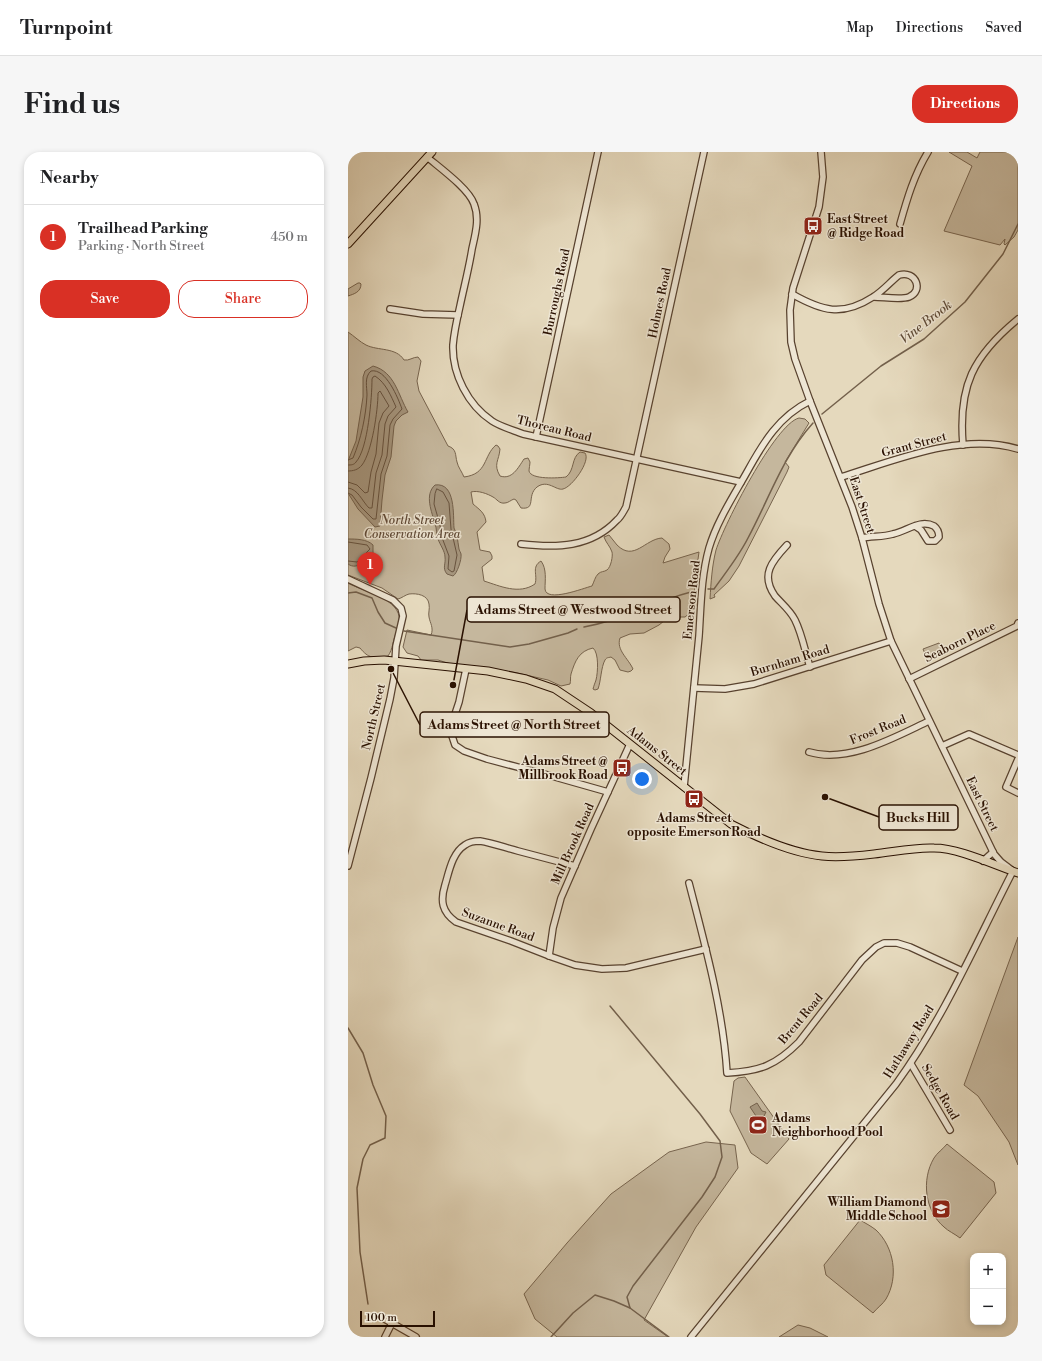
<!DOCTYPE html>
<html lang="en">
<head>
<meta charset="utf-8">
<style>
	body { margin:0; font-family:"Libre Bodoni",serif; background:#f6f6f6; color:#202124 }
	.controls { position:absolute; right:12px; bottom:12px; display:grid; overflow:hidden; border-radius:8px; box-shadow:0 2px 6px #0003 }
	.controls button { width:36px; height:36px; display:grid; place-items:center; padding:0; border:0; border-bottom:1px solid #e0e0e0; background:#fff; color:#202124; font:20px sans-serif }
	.scale { position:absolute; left:12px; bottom:10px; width:75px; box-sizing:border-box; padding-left:4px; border:2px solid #291000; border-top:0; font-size:11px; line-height:14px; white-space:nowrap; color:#291000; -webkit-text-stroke:3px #eee6d4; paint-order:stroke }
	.you { position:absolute; left:294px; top:627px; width:14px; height:14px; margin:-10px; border:3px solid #fff; border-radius:50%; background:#1a73e8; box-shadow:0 0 0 6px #1a73e833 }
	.badge { display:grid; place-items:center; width:26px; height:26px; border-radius:50%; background:#d93025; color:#fff; font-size:13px; font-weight:700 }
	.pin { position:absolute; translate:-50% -33px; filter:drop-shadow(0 1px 2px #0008) }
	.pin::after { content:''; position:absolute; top:21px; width:14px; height:12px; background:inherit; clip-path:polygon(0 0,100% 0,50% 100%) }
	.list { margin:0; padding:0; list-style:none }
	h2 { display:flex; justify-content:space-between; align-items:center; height:52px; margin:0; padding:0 16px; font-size:17px }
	h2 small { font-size:13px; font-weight:400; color:#757577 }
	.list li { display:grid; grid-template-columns:26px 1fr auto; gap:12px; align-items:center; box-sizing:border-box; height:64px; padding:0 16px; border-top:1px solid #e0e0e0 }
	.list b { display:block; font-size:15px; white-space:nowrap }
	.list p { margin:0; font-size:13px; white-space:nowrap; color:#757577 }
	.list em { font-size:13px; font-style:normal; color:#757577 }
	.actions { display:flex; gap:8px; padding:12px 16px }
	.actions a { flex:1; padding:9px 0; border:1px solid #d93025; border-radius:16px; text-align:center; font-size:14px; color:#d93025 }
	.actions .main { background:#d93025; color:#fff }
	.map { position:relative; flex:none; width:670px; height:1185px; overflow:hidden; border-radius:16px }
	header { display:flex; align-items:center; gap:24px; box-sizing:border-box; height:56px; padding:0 20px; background:#fff; border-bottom:1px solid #e0e0e0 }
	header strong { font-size:19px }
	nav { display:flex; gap:22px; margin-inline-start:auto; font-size:14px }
	.intro { display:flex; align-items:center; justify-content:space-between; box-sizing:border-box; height:96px; padding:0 24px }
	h1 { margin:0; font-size:28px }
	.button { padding:10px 18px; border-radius:16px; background:#d93025; color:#fff; font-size:14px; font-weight:700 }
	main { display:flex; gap:24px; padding:0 24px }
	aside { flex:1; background:#fff; border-radius:16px; box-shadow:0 2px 6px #0003 }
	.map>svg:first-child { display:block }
</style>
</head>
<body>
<header>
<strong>Turnpoint</strong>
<nav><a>Map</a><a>Directions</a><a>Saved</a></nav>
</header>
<div class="intro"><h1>Find us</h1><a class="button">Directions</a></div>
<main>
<aside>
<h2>Nearby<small></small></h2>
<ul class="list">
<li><span class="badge">1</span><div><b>Trailhead Parking</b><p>Parking · North Street</p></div><em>450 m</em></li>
</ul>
<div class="actions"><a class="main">Save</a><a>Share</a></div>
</aside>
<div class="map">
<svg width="670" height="1185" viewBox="0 0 670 1185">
	<rect width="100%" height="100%" fill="#e5d9bd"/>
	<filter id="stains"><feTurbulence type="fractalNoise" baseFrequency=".005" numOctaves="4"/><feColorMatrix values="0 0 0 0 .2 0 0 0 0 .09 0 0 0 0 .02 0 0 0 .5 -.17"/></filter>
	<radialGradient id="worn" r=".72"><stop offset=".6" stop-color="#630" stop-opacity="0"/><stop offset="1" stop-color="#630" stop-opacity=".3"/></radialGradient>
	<g fill="#c5b79d" stroke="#77644e">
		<polygon points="601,0 619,0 629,6 632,0 666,0 670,3 670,78 666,85 657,93 656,92 657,87 652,93 596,79 624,14"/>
		<path d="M 10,131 L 12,131 L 13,132 C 13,140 6,142 0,144 L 0,137 Z"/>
		<path d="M 0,180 C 6,184 12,190 18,193 C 30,199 48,195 56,208 C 61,209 65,205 70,205 L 73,209 L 69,229 L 71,239 L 100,294 C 109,297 107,303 109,310 C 110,315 114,320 116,325 C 140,322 135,304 148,293 L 150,294 L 152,297 C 151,309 145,312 152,324 C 164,328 170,316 176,307 L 180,306 L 182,310 C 182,312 181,317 181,319 C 183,328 211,326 218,325 C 227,318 223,306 232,300 L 237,301 C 243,309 224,335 215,337 C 208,339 200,327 189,335 C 178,344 189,358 173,356 L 168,348 L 166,347 C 163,348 160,351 157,351 C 151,352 149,347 145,345 C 140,342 130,338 123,340 L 125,352 C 132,358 137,361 138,370 L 129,380 L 132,398 L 142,400 L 144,404 L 144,407 L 134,415 L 136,429 C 152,434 171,443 187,432 C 190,423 183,415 193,409 C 199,417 197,428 197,437 C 198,451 236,436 244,434 C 246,430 247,425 250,422 C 253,419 256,420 259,418 C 263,415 265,404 264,400 C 262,394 258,391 256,385 L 261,383 C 264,386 266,390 269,393 C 286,410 297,387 314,386 L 321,392 L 322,397 L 317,405 L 315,411 L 351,400 L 348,422 L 346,446 L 347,450 L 342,461 L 337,465 L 321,465 L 311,473 L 296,481 L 282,482 L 272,486 C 268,498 280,506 285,517 L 283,519 L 280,520 L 272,518 L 267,508 L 263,505 C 260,506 259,505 257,508 C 253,515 253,529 250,537 L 247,538 L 245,537 C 246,533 247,531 248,528 C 250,520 251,501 245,496 C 231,499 227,509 223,522 C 222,526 223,528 222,532 L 213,534 L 200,528 L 169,521 L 134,515 L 109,514 L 90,508 L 73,508 L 70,504 L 59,501 L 55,495 L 59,478 L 83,483 C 86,476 82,471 81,465 C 80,461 82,457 81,452 C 80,443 69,441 61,442 C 57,443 54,446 50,447 L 34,436 L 0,423 Z"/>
		<path d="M 451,266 L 457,267 L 461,271 L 437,310 L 441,315 L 439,320 L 391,414 L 381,429 L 366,443 L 367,445 L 362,447 C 363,430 364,414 368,398 C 376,373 427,272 451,266 Z"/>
		<path d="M 0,431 C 14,439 54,447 51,469 C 51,473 49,477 48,481 C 45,488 45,497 40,504 C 25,506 21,507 12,496 L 8,495 L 0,499 Z"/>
		<polygon points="591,491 594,498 578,504 575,497"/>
		<polygon points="670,785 670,1013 661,990 657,984 630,944 616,933"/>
		<polygon points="397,925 441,987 419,1012 403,1001 382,959 386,929 390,926"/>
		<polygon points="358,990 387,993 390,1016 348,1075 296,1168 320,1185 209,1185 187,1167 176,1142 219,1091 263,1042 321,1000"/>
		<path d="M 599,992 L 646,1030 L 648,1041 L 612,1086 C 607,1082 600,1079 596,1075 C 577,1059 573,1028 586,1006 C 589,1001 595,997 599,992 Z"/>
		<path d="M 512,1068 C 517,1071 523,1074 528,1078 C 546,1095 551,1125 538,1147 C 535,1152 529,1156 525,1161 L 478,1123 L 476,1113 Z"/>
		<polygon points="450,1173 462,1176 480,1185 431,1185"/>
	</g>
	<g fill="#a5957d" stroke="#73604b">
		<path d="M 25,214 C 47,220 50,243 60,260 L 54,263 L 48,269 L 46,274 L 43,305 L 37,323 L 34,348 L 32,374 L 27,375 L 10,357 L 0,341 L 0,309 L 8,289 L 15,245 L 15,225 L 17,219 Z"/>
		<path d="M 87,333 C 108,330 105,364 106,376 C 107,379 109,381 109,384 C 110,388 110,393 111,397 C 111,398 113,401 113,402 C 114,407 109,422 105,424 L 99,422 C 94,416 98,412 97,405 C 97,399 92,393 90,387 C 88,382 89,377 87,372 C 84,360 76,343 87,333 Z"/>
		<path d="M 0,387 C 8,387 19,387 25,393 L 25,401 C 18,407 10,419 0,412 Z"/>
		<polygon points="409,951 414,959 418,960 416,964 410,967 402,955"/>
	</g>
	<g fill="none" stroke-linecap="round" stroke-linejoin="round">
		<g stroke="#67523e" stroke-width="1">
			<path d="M 0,308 L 5,306 C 13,287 18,264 19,243 C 19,235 16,225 23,219 C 38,216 50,246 54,257 L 45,267 L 42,273 L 39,304 L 33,322 L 28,367 L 25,367 L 13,355 L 4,343 L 0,341"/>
			<path d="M 0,313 C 3,313 6,313 8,310 C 20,297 24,245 24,227 L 25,225 L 27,224 C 38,231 43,244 48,255 L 40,264 L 37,272 L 34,303 L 28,321 L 24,356 L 21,356 C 14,349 10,337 0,336"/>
			<path d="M 0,319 C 5,319 10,318 14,313 C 24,300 30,258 30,241 L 32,239 L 41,254 L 35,261 L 31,271 L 28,302 L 23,320 L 20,340 L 17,341 L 9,333 L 0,330"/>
			<polygon points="89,337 95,340 101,351 103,377 109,403 106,419 104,420 100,417 101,404 93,383 92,373 86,352 87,342"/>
			<polyline points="0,390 19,393 22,397 9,410 0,409"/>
		</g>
		<g stroke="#73604b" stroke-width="1.5">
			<polyline points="474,262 533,214 576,187 617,150 655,102 670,72"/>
			<path d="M 360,437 L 366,437 C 378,420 391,404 400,386 C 421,347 435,304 465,271"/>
			<polyline points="0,441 8,440 24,446 30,460 37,471 48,476"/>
			<path d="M 236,475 C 257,471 278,464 298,456 C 315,450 330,442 348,439"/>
			<polyline points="56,479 162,495 181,492 220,481 229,477"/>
			<polyline points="262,854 352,962 372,989 374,1005 367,1025 354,1045 285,1134 279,1145 282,1156 321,1185"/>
			<polyline points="0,876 15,901 25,933 38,964 37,986 22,993 15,1007 9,1036 12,1100 20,1152"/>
			<polyline points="203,1185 225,1161 247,1143 266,1149 282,1156"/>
		</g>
		<defs>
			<g id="minor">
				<path d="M 79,5 C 92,16 121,37 126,52 C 132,67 127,83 124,97 C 121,116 116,135 112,154 C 109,167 106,180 105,193 C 104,222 120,253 144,269 C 153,275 165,278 175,282 L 393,330"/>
				<path d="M 552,72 C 559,47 566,23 580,0"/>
				<path d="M 444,142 C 474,159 494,165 525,145 C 535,139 542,130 551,123 C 568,118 576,139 561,145 C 553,148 535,145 526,145"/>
				<polyline points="42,157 75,162 110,163"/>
				<polyline points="188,285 250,0"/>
				<path d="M 615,293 C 610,234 625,204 670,167"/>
				<path d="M 493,325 C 548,308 613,280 670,297"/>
				<path d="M 514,386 C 524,384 535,385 545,382 C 559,379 572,367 586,374 C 590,377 591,380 591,385 L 587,389 L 580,389 L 573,378 L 567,374"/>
				<path d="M 173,392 C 208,396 243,396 269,368 C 273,365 275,360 278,355 L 356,0"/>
				<path d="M 439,393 C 424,409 412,423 427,444 C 434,452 442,458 447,468 C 454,482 457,499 462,515"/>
				<polyline points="0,427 45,448 53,456 55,464 48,494 46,526 42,547 23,626 0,714"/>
				<polyline points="118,517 111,550 105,568 104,584 107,593 116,599 139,607 200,623 260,640"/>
				<polyline points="561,527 669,474 670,471"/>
				<polyline points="346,536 377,537 406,532 543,489"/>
				<polyline points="594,594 621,582 670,603"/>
				<path d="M 461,600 C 500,612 547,585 581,569"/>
				<polyline points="670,607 658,635 670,641"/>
				<path d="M 336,635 C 341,584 346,534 351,484 C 353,454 353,425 361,396 C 369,369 385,345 399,320 C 415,291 431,264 462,249"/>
				<polyline points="635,709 645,700"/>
				<path d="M 227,714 C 208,709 189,704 170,699 C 158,696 145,691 132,689 C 127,689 121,690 117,693 C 104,701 101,720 97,733 C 92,749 94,760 108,770 L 163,789 L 204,805 L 227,813 L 254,817 L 278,816 L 358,797"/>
				<path d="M 341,731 C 357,793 375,857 379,921 C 412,919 427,914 451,890 L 514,808 L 528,795 L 536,791 L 549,791 L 562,795 L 614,819"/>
				<polyline points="201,804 205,776 213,746 243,677 282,592"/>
				<polyline points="563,912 602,978"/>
				<polyline points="35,1166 68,1185"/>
				<polyline points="37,1185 44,1171"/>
				<path d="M 343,1185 L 548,932 C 596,866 628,791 665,719 L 653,710 L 646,702 L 543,489 L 531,452 L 514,386 L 504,355 L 462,249 L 447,207 L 443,190 L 442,158 L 445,136 L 471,55 L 475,25 L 473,0"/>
			</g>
			<g id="major">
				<polyline points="0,92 84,0"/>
				<path d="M 0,512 L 16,509 L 36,508 L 140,519 L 178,527 L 207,537 L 243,561 L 383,672 C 410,686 444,701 474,704 C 491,706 509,704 526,702 C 545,700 567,695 586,696 C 611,696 646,713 670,721"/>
			</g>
		</defs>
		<use href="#minor" stroke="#58422f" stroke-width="8"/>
		<use href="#major" stroke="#291000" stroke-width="9"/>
		<use href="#minor" stroke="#eee6d4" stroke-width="5.5"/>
		<use href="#major" stroke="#e5d9bd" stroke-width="7"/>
	</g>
	<defs>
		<symbol id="bus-square" viewBox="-11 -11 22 22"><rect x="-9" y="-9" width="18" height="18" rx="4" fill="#8f2418" stroke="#eee6d4"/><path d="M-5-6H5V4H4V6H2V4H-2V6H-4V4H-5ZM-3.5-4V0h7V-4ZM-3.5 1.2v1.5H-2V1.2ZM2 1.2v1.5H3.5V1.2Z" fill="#fff"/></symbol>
		<symbol id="stadium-square" viewBox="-11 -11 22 22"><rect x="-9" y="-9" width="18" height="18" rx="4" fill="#8f2418" stroke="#eee6d4"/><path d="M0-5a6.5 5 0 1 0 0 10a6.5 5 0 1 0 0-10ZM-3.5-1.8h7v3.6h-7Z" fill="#fff"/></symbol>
		<symbol id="school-square" viewBox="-11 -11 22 22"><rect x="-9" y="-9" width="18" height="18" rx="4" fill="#8f2418" stroke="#eee6d4"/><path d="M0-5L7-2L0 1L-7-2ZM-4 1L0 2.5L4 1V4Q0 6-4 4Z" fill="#fff"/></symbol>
	</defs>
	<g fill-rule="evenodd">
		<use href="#bus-square" x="454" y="63" width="22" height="22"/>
		<use href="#bus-square" x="263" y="605" width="22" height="22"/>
		<use href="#bus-square" x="335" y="636" width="22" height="22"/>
		<use href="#stadium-square" x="399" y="962" width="22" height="22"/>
		<use href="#school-square" x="582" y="1046" width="22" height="22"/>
	</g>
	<g text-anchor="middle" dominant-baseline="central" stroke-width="3" stroke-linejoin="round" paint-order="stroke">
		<g font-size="12" font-weight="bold" fill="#291000" stroke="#eee6d4" text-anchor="start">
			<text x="479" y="67">East Street<tspan x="479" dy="14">@ Ridge Road</tspan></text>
			<text x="260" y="609" text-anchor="end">Adams Street @<tspan x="260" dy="14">Millbrook Road</tspan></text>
			<text x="346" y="666" text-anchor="middle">Adams Street<tspan x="346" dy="14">opposite Emerson Road</tspan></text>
			<text x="424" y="966">Adams<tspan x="424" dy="14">Neighborhood Pool</tspan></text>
			<text x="579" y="1050" text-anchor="end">William Diamond<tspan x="579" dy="14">Middle School</tspan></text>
		</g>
		<g font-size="12" fill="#291000" stroke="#eee6d4">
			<text transform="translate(209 140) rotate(-78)">Burroughs Road</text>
			<text transform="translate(312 151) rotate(-78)">Holmes Road</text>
			<text transform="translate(206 277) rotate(14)">Thoreau Road</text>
			<text transform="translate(566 293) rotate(-15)">Grant Street</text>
			<text transform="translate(514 353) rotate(72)">East Street</text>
			<text transform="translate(344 448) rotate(-84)">Emerson Road</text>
			<text transform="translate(612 490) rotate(-26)">Seaborn Place</text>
			<text transform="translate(442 509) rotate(-17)">Burnham Road</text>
			<text transform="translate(26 565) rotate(-77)">North Street</text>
			<text transform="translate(530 578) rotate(-22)">Frost Road</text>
			<text transform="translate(309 599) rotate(38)">Adams Street</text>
			<text transform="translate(634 652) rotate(64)">East Street</text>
			<text transform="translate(225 692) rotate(-66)">Mill Brook Road</text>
			<text transform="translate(150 773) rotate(20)">Suzanne Road</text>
			<text transform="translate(453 867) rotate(-50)">Brent Road</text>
			<text transform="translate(561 890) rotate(-58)">Hathaway Road</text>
			<text transform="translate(592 940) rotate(60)">Sedge Road</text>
		</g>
		<g font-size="12" font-style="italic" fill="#604a37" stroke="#eee6d4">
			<text x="64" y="368">North Street<tspan x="64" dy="14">Conservation Area</tspan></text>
		</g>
		<g font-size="13" font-style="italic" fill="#614c38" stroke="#eee6d4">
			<text transform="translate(578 170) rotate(-38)">Vine Brook</text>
		</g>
	</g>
	<path fill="none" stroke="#291000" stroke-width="1.5" d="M105 533L119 458M43 517L72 573M477 645L531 665"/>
	<g fill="#291000" stroke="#eee6d4" stroke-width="1.5">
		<circle cx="105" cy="533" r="4"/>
		<circle cx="43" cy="517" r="4"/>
		<circle cx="477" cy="645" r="4"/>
	</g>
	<g fill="#eee6d4" stroke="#291000" stroke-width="1.5">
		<rect x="119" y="445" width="213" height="25" rx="4"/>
		<rect x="72" y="560" width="189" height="25" rx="4"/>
		<rect x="531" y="653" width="79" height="25" rx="4"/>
	</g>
	<g font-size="13" text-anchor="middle" font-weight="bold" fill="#291000">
		<text x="225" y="462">Adams Street @ Westwood Street</text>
		<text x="166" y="577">Adams Street @ North Street</text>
		<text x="570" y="670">Bucks Hill</text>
	</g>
	<rect width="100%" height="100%" filter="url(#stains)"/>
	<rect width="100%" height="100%" fill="url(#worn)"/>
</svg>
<div class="controls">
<button>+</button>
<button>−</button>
</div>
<div class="scale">100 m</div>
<div class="you"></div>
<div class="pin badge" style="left:22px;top:433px">1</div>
</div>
</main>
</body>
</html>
